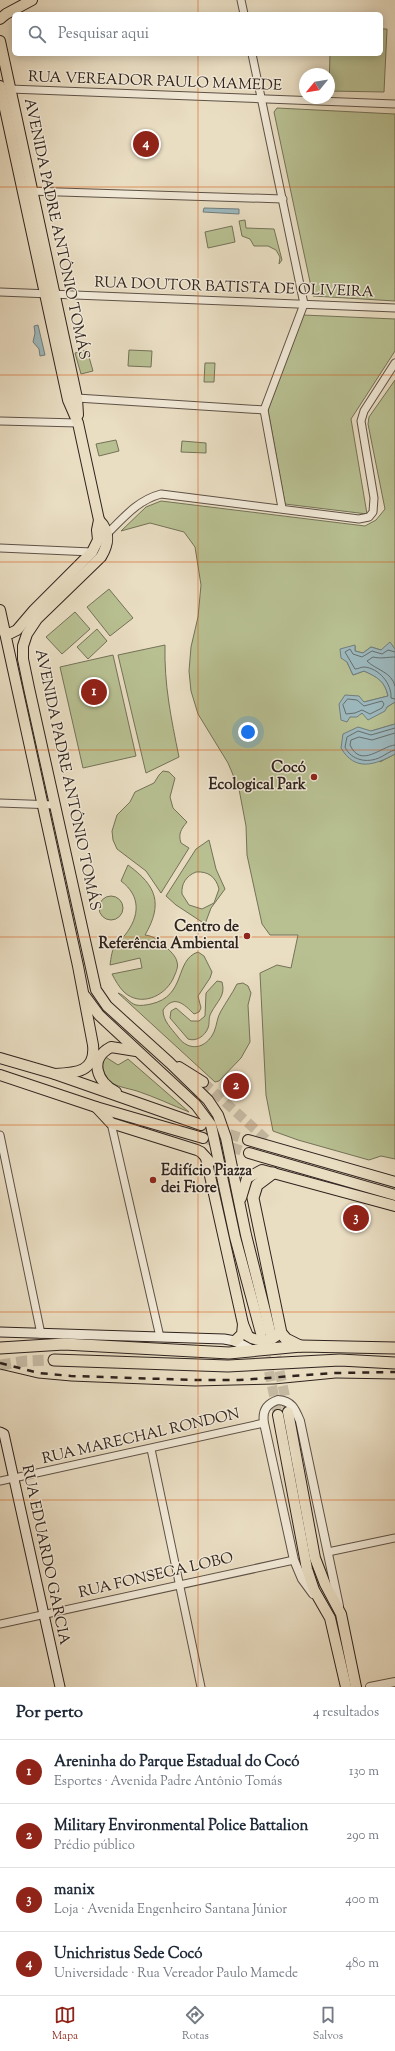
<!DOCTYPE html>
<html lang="pt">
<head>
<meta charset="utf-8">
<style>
	body { margin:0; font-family:"Sorts Mill Goudy",serif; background:#f6f6f7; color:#1f2937 }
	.compass { position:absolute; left:299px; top:68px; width:36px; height:36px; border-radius:50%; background:#fff; box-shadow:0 2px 10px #0003; rotate:240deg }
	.you { position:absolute; left:248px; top:732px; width:14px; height:14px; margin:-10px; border:3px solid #fff; border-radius:50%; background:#1a73e8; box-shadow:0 0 0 6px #1a73e833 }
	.badge { display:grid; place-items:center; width:26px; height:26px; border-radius:50%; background:#8f2418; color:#fff; font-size:13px; font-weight:700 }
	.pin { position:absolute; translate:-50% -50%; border:2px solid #fff; box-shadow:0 1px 4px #0006 }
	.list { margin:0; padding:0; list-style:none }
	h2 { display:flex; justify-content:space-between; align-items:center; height:52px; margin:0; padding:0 16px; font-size:17px }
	h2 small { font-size:13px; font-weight:400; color:#747a83 }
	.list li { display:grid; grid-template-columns:26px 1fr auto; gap:12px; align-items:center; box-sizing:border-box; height:64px; padding:0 16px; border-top:1px solid #e0e1e3 }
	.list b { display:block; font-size:15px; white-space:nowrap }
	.list p { margin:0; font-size:13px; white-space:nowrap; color:#747a83 }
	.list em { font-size:13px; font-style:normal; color:#747a83 }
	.icon { flex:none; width:22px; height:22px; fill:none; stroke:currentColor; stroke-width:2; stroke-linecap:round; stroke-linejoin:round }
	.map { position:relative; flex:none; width:395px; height:1687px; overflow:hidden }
	.search { position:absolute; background:#fff; box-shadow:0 2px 10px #0003; left:12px; right:12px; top:12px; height:44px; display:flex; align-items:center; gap:10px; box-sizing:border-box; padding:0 14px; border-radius:6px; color:#747a83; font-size:15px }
	.sheet { height:308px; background:#fff }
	nav { display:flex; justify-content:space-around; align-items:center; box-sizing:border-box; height:56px; border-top:1px solid #e0e1e3; background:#fff; font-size:11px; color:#747a83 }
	nav a { display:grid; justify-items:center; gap:2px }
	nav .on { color:#8f2418 }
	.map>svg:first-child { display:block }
</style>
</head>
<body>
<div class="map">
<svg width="395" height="1687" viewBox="0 0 395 1687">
	<rect width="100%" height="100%" fill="#e9ddc2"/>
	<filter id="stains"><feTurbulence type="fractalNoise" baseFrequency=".005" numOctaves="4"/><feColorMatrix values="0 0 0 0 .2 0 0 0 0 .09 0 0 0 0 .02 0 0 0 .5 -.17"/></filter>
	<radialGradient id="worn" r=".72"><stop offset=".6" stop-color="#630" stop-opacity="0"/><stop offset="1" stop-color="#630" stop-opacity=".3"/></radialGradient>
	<g fill="#b8c092" stroke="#747258" fill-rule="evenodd">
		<polygon points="381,29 387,29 384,92 329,91 330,54 381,54"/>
		<polygon points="277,108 395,114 395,301 313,296 274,112"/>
		<polygon points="245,220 246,228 274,229 282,260 279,264 280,257 276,250 268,246 254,246 250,239 242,236 239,221"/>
		<polygon points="232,226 235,242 208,248 205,232"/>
		<polygon points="303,315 395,319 395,351 351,419 367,514 285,504 268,410"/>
		<polygon points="87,350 93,371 81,374 75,353"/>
		<polygon points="129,350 152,351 151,367 128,366"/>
		<polygon points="205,363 215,363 214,382 204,382"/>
		<path d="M 395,380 L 395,649 L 381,650 L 371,647 L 363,653 L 355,651 L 355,646 L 347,662 L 353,675 L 364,671 C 378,677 385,681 388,696 L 364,702 L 349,717 L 387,707 L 395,702 L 395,724 L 371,731 L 380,762 L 395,754 L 395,1159 L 381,1156 L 369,1160 L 298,1140 L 273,1131 L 266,1095 L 260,973 L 277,965 L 291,968 L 298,935 L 270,935 L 262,924 L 247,855 L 246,826 L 239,789 L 228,763 L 198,714 L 191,691 L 189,671 L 191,647 L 198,617 L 201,585 L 195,547 L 184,532 L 150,523 L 121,531 L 146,507 L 161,501 L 365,526 L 376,520 L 385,509 L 368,424 L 369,417 Z"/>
		<polygon points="116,440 119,451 99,456 96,444"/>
		<polygon points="182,441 206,443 206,453 181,452"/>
		<polygon points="109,589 133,618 110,636 87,607"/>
		<polygon points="75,612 90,629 62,654 46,637"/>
		<polygon points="97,629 107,641 88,659 77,647"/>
		<path d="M 165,645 C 164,684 171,718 179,757 L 146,773 L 118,655 Z"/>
		<polygon points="113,655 136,756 83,768 60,667"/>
		<path d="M 163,771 L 169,772 L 175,778 L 170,797 L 173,808 L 187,822 C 181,829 178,834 181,843 L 189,848 L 161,893 L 146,871 L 117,849 L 113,840 L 112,831 L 117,815 L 130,802 L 135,792 L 154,783 L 159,775 Z"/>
		<path d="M 209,840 L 216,869 L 225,889 L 211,908 L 205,924 L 176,905 L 166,896 L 196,849 ZM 196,872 C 208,871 216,877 219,889 L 214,903 L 202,909 L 189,905 L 182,894 C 181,884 186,876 196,872 Z"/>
		<path d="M 128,865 C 157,886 163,904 145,935 C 154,936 160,941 166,947 C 170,951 176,956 177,962 C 179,967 175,974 173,979 C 164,997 140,1007 124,992 C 119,987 115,980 112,974 L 142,968 L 140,958 L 110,965 C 111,958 112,949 116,943 C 118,940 123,938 125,935 C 140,916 141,896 121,881 Z"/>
		<circle cx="111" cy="908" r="12"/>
		<path d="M 198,952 L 204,956 L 212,972 L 210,978 L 198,996 L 201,1008 L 199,1012 L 194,1014 C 184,1004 174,994 163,1010 C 163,1021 171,1028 178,1037 C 189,1052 206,1049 214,1032 C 217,1025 217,1017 221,1011 C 226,1002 232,994 237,984 L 243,983 L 248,986 L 251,993 L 248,1005 L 250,1042 L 241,1058 L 219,1081 L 215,1082 L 118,993 C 125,995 129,1003 136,1005 C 141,1006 146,1005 151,1004 C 187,996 174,960 198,952 Z"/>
		<path d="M 217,981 L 222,982 C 226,996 217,1001 211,1013 C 208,1018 210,1023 208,1028 C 205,1036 196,1042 188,1039 L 170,1018 L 171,1011 L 176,1008 L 191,1021 L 199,1021 L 205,1016 L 206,993 Z"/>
		<path d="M 104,1056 L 118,1065 L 128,1059 L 189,1112 C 172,1105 155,1097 137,1091 C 127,1088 117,1087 108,1081 C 101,1076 99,1063 104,1056 Z"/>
	</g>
	<g fill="#9db9be" stroke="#717d7e">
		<polygon points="204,208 239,209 239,214 203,212"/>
		<polygon points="38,325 45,355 40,356 39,349 33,342 35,333 34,326"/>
		<path d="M 390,642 L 395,649 L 395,702 L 387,707 L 385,711 L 368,720 L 362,713 L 357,717 L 350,717 L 347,722 L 341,720 L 339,704 L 345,695 L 359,696 L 364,702 L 388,696 C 385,681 377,677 364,671 L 353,675 L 347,662 L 341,658 L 340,649 L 355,645 L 355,651 L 363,653 L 371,647 L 381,650 Z"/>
		<path d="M 395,724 L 395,754 C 375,765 355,772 341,748 L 343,734 L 358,727 L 371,731 Z"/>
	</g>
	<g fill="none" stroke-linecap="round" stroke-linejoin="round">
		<g stroke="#666e6e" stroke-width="1">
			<path d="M 395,652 L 388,650 L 382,654 L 372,651 L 362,657 L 353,654 L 350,649 L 345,652 L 355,669 C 358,669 361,667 364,667 C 379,668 392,684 391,698 L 395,699"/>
			<path d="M 395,657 C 387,657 381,659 373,657 L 367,661 C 376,670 392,672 395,686"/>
			<polygon points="348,699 357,700 364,706 382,701 384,704 382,708 370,714 362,710 355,713 346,714 343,705"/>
			<path d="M 395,728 L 371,735 L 358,731 L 347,737 L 345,747 C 351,760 367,764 381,757 C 385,755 390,751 395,750"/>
			<path d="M 395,733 L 372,740 L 359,737 L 351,740 L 350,745 C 361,769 381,746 395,745"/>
		</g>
		<g stroke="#c4b8a1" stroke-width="10" stroke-dasharray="10 5" stroke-linecap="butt">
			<polyline points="203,1082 268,1141"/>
			<polyline points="201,1125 248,1140"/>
			<polyline points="203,1138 249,1153"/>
			<polyline points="263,1342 278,1415"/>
			<polyline points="273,1342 288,1410"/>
		</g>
		<polyline stroke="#c4b8a1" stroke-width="11" stroke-dasharray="11 5.5" stroke-linecap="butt" points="0,1365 26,1361 54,1360"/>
		<defs>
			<g id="minor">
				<polyline points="241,0 244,14"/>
				<polyline points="252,54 304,304 264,410 282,508"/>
				<polyline points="10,89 395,104"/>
				<polyline points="29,191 283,199"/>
				<polyline points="0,292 395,308"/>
				<polyline points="77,398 264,410"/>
				<polyline points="0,421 78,423"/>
				<path d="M 107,534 C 124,517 138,500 161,494 L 359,519 L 369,517 L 373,512 L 374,498 L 361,421 L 364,411 L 395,363"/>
				<polyline points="0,548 92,552"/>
				<polyline points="0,803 55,805"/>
				<polyline points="111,1123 160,1337"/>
				<polyline points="0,1135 41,1334"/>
				<polyline points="151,1449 201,1687"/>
				<polyline points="0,1481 264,1423"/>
				<polyline points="328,1552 395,1538"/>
				<polyline points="0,1624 294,1560"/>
			</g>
			<g id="tertiary">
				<path d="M 313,1594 L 302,1579 L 294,1560 L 264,1423 C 262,1411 266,1404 278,1400 C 292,1401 295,1409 300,1421 L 339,1606"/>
				<polyline points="370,1687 395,1682"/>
			</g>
			<g id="secondary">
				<polyline points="0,1332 224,1339 235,1341 254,1351"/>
				<polyline points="0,1432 4,1434 60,1687"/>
			</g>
			<g id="primary">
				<polyline points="0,19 6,14 32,0"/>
				<polyline points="0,41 77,398 78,415"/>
				<polyline points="0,86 68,400 78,423 99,520 97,530 98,540 92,552 34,610 17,630 11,633 5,633"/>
				<path d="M 99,520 C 110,531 109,544 101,557 L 37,619 L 27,634 L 23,646 L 23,659 L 29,688 L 96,990 L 107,1006 L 170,1063 L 208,1100 L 218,1115 L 226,1138 L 246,1235 L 271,1335"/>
				<path d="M 0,610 L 78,966 L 93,1045 C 96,1072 76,1073 55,1074"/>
				<polyline points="85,996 99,1015 196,1105 211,1125 235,1237 261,1333"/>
				<polyline points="0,1058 55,1074 201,1125"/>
				<polyline points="179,1067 203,1082"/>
				<polyline points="0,1075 96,1107 203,1138"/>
				<path d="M 116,1092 C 97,1082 88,1059 111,1047 L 136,1051"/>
				<polyline points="96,1107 111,1123 197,1150 201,1152 210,1162"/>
				<polyline points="248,1140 395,1182"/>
				<polyline points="249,1153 395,1195"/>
				<path d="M 206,1158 L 243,1324 L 248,1336 C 255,1341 272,1343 278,1334"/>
				<polyline points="241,1198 247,1178 262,1170 395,1206"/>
				<polyline points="235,1341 242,1334 243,1324"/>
				<polyline points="288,1412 315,1558 325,1584 341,1614 356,1687"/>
				<polyline points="278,1415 307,1569 314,1590 330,1618 346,1687"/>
			</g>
			<g id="trunk">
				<polyline points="273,1173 257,1185 253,1198 281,1333 286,1339 300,1346"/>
				<polyline points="0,1348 64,1344 229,1353 301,1346 395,1348"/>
				<polyline points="54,1360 228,1366 340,1360 395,1363"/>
			</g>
		</defs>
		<use href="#minor" stroke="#5e5247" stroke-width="9"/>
		<use href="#tertiary" stroke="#5e5247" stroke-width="10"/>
		<use href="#secondary" stroke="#2f231e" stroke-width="11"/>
		<use href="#primary" stroke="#2f231e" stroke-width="12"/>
		<use href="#trunk" stroke="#2f231e" stroke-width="13"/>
		<use href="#minor" stroke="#f1e9d7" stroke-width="7"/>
		<use href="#tertiary" stroke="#f1e9d7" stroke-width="8"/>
		<use href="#secondary" stroke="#f1e9d7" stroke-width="9"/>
		<use href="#primary" stroke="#e9ddc2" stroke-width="10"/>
		<use href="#trunk" stroke="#e9ddc2" stroke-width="11"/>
		<polyline stroke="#2f231e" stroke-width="1" points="0,1369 38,1378 71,1381 195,1386 274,1384 336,1378 395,1379"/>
		<polyline stroke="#2f231e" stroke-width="2.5" stroke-dasharray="7 7" stroke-linecap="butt" points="0,1363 39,1373 71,1376 195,1380 239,1380 335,1373 395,1372"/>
	</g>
	<path fill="none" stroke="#d6540e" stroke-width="1" stroke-opacity="0.55" d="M 198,0 L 198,14M 198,54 L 198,1687M 0,187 L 395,187M 0,375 L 395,375M 0,562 L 395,562M 0,750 L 395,750M 0,937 L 395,937M 0,1125 L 395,1125M 0,1312 L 395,1312M 0,1500 L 395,1500"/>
	<g fill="#8f2418" stroke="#f1e9d7" stroke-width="1.5">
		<circle cx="314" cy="777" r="4"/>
		<circle cx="247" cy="936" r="4"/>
		<circle cx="153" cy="1180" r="4"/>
	</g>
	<g text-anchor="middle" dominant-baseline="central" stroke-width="3" stroke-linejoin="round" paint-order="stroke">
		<g font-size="15" fill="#2f231e" stroke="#f1e9d7">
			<text transform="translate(155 82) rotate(2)">RUA VEREADOR PAULO MAMEDE</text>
			<text transform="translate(56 229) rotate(78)">AVENIDA PADRE ANTÔNIO TOMÁS</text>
			<text transform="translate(234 288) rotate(2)">RUA DOUTOR BATISTA DE OLIVEIRA</text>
			<text transform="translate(67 780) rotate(78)">AVENIDA PADRE ANTÔNIO TOMÁS</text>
			<text transform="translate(141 1437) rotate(-13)">RUA MARECHAL RONDON</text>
			<text transform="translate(45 1555) rotate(78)">RUA EDUARDO GARCIA</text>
			<text transform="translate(156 1576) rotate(-13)">RUA FONSECA LOBO</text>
		</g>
		<g font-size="15" font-weight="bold" fill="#2f231e" stroke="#f1e9d7" text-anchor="end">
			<text x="306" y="768">Cocó<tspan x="306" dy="17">Ecological Park</tspan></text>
			<text x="239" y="927">Centro de<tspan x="239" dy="17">Referência Ambiental</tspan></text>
			<text x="161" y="1171" text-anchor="start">Edifício Piazza<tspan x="161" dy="17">dei Fiore</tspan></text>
		</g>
	</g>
	<rect width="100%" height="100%" filter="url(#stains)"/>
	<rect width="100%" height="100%" fill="url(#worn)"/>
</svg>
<svg class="compass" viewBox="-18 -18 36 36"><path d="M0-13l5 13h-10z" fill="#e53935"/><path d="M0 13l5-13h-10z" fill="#747a83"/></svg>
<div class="you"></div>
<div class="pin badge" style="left:94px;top:692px">1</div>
<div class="pin badge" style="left:236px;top:1086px">2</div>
<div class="pin badge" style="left:356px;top:1218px">3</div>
<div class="pin badge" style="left:146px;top:144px">4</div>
<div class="search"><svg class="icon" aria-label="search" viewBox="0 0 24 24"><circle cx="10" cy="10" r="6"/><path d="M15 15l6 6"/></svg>Pesquisar aqui</div>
</div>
<section class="sheet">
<h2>Por perto<small>4 resultados</small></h2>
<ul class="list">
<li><span class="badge">1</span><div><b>Areninha do Parque Estadual do Cocó</b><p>Esportes · Avenida Padre Antônio Tomás</p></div><em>130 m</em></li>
<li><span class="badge">2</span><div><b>Military Environmental Police Battalion</b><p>Prédio público</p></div><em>290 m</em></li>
<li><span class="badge">3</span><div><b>manix</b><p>Loja · Avenida Engenheiro Santana Júnior</p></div><em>400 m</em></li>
<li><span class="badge">4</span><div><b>Unichristus Sede Cocó</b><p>Universidade · Rua Vereador Paulo Mamede</p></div><em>480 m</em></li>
</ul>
</section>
<nav>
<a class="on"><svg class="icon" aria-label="map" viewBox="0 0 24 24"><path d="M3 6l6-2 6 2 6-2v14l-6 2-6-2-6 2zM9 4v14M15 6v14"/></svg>Mapa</a>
<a><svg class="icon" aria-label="directions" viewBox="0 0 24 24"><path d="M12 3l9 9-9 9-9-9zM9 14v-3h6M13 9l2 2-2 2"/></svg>Rotas</a>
<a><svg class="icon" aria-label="saved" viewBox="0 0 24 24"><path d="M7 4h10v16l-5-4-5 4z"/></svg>Salvos</a>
</nav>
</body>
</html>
